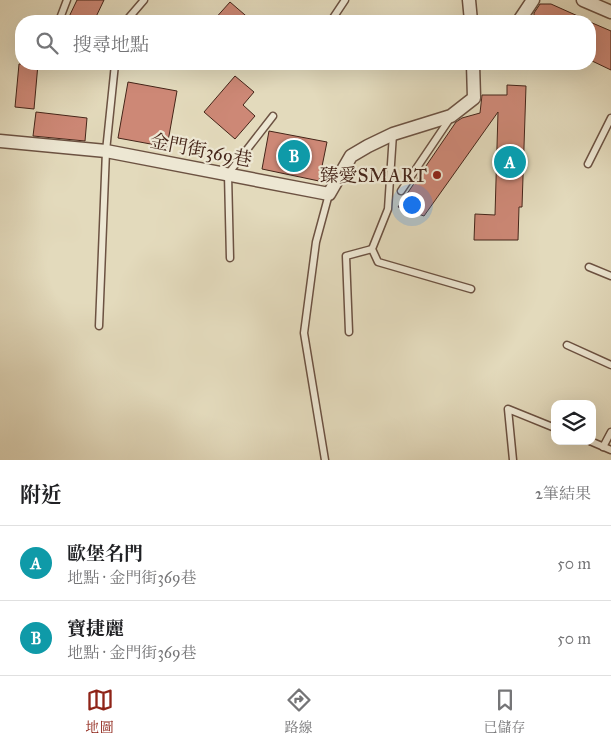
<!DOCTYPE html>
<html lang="zh-TW">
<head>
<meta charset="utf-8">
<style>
	body { margin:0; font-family:"IM FELL Great Primer","Noto Serif TC",serif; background:#f6f6f6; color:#202124 }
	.controls { position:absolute; right:15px; bottom:15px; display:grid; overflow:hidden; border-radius:10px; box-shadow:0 5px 20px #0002 }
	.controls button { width:45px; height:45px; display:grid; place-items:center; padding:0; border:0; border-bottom:1px solid #e0e0e0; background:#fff; color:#202124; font:25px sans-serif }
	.you { position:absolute; left:411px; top:204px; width:18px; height:18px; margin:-12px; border:4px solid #fff; border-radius:50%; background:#1a73e8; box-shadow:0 0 0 8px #1a73e833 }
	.badge { display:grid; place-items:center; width:32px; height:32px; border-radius:50%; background:#8f2418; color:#fff; font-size:16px; font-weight:700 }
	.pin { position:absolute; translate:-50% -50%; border:2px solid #fff; box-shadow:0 1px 5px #0006 }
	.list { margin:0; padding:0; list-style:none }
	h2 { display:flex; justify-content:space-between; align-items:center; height:65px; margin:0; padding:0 20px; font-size:21px }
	h2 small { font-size:16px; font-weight:400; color:#757577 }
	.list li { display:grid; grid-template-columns:32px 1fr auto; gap:15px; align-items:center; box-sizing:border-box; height:75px; padding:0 20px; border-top:1px solid #e0e0e0 }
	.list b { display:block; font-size:19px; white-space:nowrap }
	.list p { margin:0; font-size:16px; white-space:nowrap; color:#757577 }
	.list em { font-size:16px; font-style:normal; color:#757577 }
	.icon { flex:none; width:28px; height:28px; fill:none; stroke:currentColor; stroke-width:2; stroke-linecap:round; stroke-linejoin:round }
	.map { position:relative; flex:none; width:611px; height:460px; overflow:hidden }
	.search { position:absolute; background:#fff; box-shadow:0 5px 20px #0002; left:15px; right:15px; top:15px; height:55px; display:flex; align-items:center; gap:12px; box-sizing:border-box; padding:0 18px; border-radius:20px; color:#757577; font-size:19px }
	.sheet { height:215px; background:#fff }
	nav { display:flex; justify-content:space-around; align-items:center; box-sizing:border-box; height:70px; border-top:1px solid #e0e0e0; background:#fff; font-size:14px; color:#757577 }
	nav a { display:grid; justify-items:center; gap:2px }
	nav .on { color:#8f2418 }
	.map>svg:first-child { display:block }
</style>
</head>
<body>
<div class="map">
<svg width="611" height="460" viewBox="0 0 611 460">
	<rect width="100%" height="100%" fill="#e3dabc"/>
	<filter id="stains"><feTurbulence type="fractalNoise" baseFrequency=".004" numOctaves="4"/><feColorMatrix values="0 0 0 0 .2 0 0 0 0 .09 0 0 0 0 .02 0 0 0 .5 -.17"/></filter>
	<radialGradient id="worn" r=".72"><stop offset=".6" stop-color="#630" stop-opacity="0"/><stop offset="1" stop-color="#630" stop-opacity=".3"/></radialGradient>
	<g fill="#cd8876" stroke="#452519">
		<polygon points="77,0 104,0 94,21 67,21"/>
		<polygon points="230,2 252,21 213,21"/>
		<polygon points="540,4 551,4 589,21 534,21 534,13"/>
		<polygon points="590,22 611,31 611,70 590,60"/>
		<polygon points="19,64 38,64 34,109 15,107"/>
		<polygon points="235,76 254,92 243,105 255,116 235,139 204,112"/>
		<polygon points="128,82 177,91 167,147 118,138"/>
		<polygon points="507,85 526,86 522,207 519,207 518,240 474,240 475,214 495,215 498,112 424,216 398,207 456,122 462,118 480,113 482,95 507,95"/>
		<polygon points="36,112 87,118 85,141 33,136"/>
		<polygon points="269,131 327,142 319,181 262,169"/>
	</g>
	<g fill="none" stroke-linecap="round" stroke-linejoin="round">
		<defs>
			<g id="lane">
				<polyline points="59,21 67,0"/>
				<polyline points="126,21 144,0"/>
				<polyline points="331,21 345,0"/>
				<polyline points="393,134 388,209 372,249 378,262 471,289"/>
				<polyline points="588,164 611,118"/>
				<polyline points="401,191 451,117"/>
				<polyline points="230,258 228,174 273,116"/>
				<polyline points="589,267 611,276"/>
				<polyline points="99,326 106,151 115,64"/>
				<polyline points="349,332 346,256 372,249"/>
				<polyline points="567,345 611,365"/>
				<polyline points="590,441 611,450"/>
				<polyline points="603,447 611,432"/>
				<polyline points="325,460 304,333 316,242 329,194"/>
				<polyline points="513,460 508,409 555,428"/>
			</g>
			<g id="street">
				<polyline points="469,0 471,21"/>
				<polyline points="583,0 611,12"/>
				<polyline points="519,21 533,0"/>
				<polyline points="0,141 106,151 329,194 351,156 368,146 393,134 451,116 474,98 473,64"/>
			</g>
		</defs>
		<use href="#lane" stroke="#6c5242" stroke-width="9"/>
		<use href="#street" stroke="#6c5242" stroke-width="15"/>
		<use href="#lane" stroke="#ede7d3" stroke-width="6"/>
		<use href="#street" stroke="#ede7d3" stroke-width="12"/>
	</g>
	<circle fill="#8f2418" stroke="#ede7d3" stroke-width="2" cx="437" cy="175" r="5"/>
	<g text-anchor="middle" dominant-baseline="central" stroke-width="4.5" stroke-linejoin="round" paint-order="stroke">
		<g font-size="19" fill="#452519" stroke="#ede7d3">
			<text transform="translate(201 150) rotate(11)">金門街369巷</text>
		</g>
		<g font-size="19" fill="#452519" stroke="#ede7d3" text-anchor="end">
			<text x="427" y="175">臻愛SMART</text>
		</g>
	</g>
	<rect width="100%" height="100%" filter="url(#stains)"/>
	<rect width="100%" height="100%" fill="url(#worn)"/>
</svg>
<div class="controls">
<button><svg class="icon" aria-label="layers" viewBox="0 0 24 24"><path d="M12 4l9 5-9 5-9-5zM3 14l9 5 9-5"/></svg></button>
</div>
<div class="you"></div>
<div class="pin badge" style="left:510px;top:162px;background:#0f9aa8">A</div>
<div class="pin badge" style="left:294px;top:156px;background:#0f9aa8">B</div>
<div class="search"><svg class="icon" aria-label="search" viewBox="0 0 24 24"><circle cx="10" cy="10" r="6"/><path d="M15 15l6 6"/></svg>搜尋地點</div>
</div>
<section class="sheet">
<h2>附近<small>2筆結果</small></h2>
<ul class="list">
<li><span class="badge" style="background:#0f9aa8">A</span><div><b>歐堡名門</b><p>地點 · 金門街369巷</p></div><em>50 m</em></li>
<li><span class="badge" style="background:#0f9aa8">B</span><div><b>寶捷麗</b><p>地點 · 金門街369巷</p></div><em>50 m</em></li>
</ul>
</section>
<nav>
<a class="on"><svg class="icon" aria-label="map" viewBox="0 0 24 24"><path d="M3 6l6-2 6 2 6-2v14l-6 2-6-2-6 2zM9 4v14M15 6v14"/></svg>地圖</a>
<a><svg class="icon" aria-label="directions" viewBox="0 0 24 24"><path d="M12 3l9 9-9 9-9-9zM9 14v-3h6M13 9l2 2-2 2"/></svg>路線</a>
<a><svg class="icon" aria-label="saved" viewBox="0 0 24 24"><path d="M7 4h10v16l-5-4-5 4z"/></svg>已儲存</a>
</nav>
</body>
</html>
